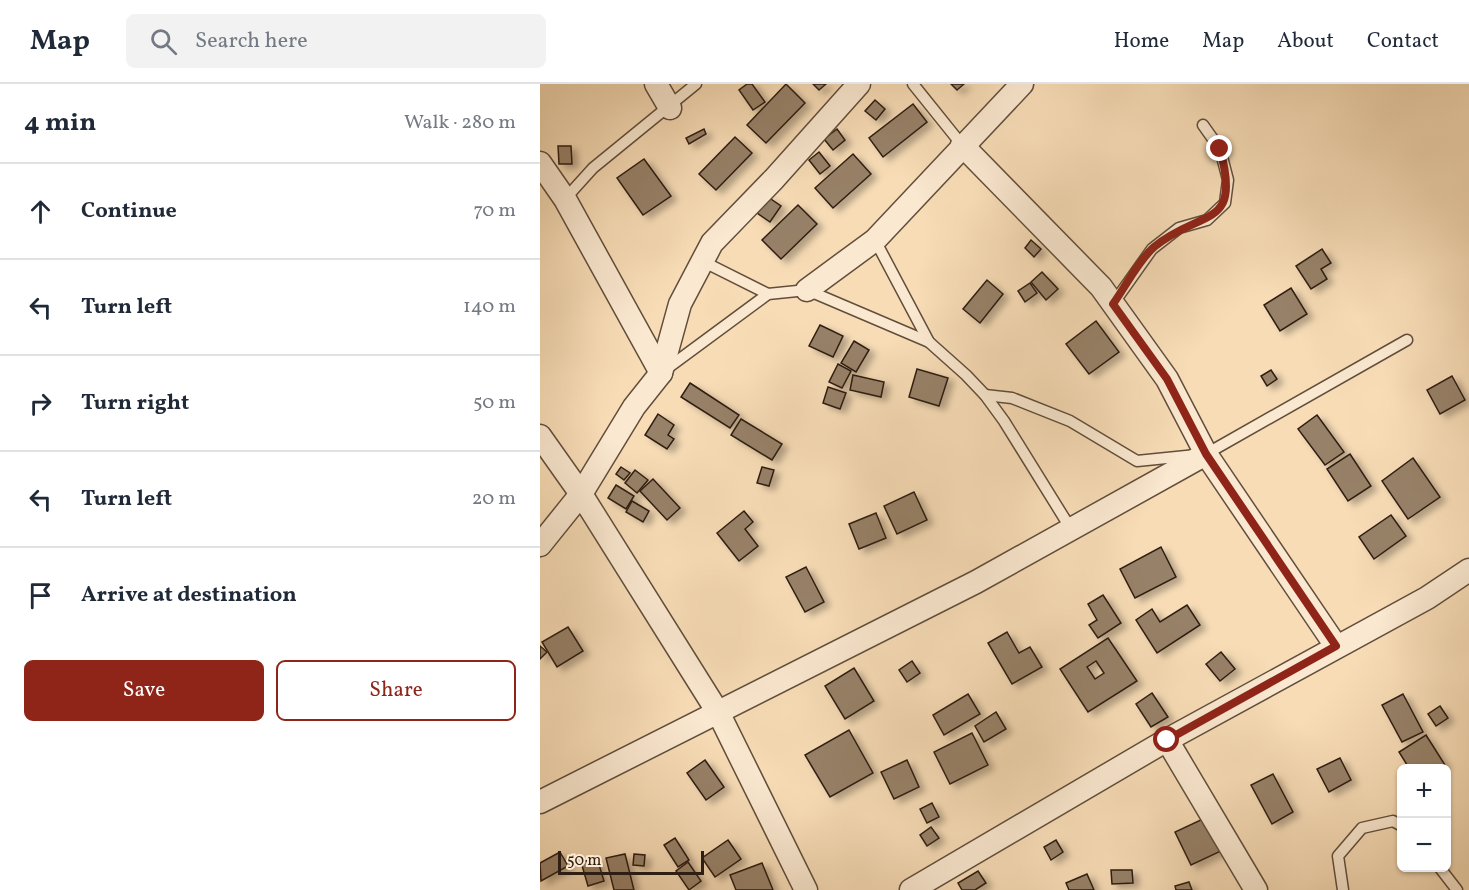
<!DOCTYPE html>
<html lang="en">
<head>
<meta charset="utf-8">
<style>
	body { margin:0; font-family:Vollkorn,serif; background:#f2f2f3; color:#1f2937 }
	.controls { position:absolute; right:18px; bottom:18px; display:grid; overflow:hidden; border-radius:9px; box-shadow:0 2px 4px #0004 }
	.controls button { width:54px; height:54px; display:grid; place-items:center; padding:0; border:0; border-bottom:2px solid #e0e1e3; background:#fff; color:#1f2937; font:30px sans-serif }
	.scale { position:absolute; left:18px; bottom:15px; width:146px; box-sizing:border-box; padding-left:6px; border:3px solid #2f1e12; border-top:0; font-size:16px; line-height:21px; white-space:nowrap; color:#2f1e12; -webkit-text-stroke:4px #fae8d0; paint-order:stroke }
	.stop { position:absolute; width:18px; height:18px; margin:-14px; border:4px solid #8f2418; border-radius:50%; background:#fff }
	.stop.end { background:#8f2418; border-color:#fff; box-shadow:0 2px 6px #0008 }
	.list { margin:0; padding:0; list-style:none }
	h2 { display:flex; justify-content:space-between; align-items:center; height:78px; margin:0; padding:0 24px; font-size:26px }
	h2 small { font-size:20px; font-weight:400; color:#747a83 }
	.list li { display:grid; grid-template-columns:39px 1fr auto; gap:18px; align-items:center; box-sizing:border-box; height:96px; padding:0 24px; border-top:2px solid #e0e1e3 }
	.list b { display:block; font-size:22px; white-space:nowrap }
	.list em { font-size:20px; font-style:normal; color:#747a83 }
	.actions { display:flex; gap:12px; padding:18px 24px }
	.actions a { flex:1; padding:14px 0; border:2px solid #8f2418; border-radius:9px; text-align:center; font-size:21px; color:#8f2418 }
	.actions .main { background:#8f2418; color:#fff }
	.icon { flex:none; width:33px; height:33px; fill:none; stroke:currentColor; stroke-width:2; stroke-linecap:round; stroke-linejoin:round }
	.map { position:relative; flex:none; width:929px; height:806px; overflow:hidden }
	header { display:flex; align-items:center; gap:36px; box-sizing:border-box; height:84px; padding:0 30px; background:#fff; border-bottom:2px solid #e0e1e3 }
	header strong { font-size:28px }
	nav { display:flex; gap:33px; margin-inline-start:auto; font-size:21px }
	.search { width:420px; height:54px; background:#f2f2f3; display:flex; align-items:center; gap:15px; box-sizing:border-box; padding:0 21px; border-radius:9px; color:#747a83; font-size:22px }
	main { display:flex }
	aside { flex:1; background:#fff }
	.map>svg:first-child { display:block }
</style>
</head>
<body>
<header>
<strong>Map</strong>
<div class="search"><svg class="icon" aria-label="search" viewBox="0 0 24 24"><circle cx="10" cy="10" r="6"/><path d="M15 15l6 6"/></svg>Search here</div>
<nav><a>Home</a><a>Map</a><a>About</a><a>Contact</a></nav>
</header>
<main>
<aside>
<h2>4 min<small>Walk · 280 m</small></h2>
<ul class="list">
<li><svg class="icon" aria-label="ahead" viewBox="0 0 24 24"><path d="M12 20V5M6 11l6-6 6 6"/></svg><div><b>Continue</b></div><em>70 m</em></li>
<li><svg class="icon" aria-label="left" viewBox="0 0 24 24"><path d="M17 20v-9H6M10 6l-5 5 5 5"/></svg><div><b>Turn left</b></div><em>140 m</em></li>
<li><svg class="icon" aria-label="right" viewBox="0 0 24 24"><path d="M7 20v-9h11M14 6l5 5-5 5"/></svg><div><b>Turn right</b></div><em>50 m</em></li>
<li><svg class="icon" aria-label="left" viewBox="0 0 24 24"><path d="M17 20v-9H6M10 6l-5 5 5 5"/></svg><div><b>Turn left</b></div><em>20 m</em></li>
<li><svg class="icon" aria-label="arrive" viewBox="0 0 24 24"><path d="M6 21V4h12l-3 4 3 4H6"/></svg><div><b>Arrive at destination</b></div></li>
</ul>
<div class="actions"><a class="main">Save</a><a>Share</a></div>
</aside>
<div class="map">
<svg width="929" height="806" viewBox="0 0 929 806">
	<defs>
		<filter id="shadow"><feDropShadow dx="6" dy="4" stdDeviation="3" flood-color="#0004"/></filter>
	</defs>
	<rect width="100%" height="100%" fill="#f7dcb6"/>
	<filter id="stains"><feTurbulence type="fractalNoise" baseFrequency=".00333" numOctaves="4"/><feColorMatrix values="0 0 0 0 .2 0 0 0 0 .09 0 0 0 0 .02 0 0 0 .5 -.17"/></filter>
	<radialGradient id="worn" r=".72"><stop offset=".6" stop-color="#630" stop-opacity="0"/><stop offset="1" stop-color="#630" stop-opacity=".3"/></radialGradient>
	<g fill="#978167" stroke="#2f1e12" stroke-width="1.5" fill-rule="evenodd" filter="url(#shadow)">
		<polygon points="207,0 212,0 225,18 213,26 199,6"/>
		<polygon points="246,0 265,19 226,59 207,41"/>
		<polygon points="273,0 286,0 279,6"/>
		<polygon points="411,0 424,0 417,6"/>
		<polygon points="335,16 345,25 336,36 325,27"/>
		<polygon points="373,20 387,38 343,73 329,54"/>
		<polygon points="164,45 166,50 149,60 146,54"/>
		<polygon points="297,45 305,56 293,66 284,55"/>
		<polygon points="195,53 212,69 176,106 159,90"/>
		<polygon points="18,62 31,62 32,80 19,80"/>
		<polygon points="279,68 290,82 280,90 269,76"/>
		<polygon points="313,70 331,90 293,124 275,104"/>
		<polygon points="104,75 131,112 103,131 77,94"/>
		<polygon points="228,113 241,122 230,138 217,129"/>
		<polygon points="258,121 277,140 241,175 222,156"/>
		<polygon points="491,156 501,165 494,173 485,164"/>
		<polygon points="782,165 791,179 781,185 787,195 771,205 756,182"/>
		<polygon points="502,188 518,205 506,216 491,198"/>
		<polygon points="447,196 463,210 440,239 423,225"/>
		<polygon points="490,199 497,209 485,218 478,207"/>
		<polygon points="751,204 767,230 740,247 724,221"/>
		<polygon points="556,237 579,268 549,290 526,260"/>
		<polygon points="280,241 303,252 293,273 269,262"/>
		<polygon points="314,257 329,266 316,288 301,279"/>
		<polygon points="298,280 311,287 302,304 289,298"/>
		<polygon points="377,285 408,294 399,322 369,313"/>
		<polygon points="731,286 737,295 727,302 721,292"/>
		<polygon points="313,291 344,298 341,313 310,306"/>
		<polygon points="912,292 925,316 900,330 887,306"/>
		<polygon points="150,299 199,331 190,344 141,313"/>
		<polygon points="288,303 306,309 300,325 283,319"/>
		<polygon points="118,330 134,341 128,351 134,355 127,365 105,351"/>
		<polygon points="777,331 804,368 785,381 758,345"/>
		<polygon points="201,335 242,360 232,376 191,351"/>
		<polygon points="810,370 831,402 808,417 787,385"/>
		<polygon points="873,374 900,413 868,435 842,397"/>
		<polygon points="81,383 90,389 84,396 76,390"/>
		<polygon points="222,383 234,386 229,402 217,399"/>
		<polygon points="95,386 108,396 97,409 85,399"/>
		<polygon points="113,395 140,424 127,436 100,407"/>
		<polygon points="76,401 94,412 86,425 68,414"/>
		<polygon points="374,408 387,436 357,450 344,422"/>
		<polygon points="92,417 109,427 103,438 86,428"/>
		<polygon points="204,427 213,438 205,445 218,462 199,477 177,449"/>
		<polygon points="336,429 346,454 319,465 309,440"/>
		<polygon points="851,431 866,452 834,475 819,453"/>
		<polygon points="621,463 636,493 595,514 580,485"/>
		<polygon points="266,483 284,518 265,528 246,493"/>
		<polygon points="563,511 581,539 558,554 549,541 557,536 548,520"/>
		<polygon points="647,521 660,541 617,569 596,536 612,525 620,538"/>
		<polygon points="28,543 43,567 17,583 2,558"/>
		<polygon points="467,548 479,569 490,563 502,583 472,600 448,559"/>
		<path d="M 568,554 L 597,597 L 548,628 L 520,585 ZM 556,577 L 564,589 L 555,595 L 547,583 Z"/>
		<polygon points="0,562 7,568 0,575"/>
		<polygon points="681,568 695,585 680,597 666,580"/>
		<polygon points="372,577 380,589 367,598 359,586"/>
		<polygon points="314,584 334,617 305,635 285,602"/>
		<polygon points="612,609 628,633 611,643 596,620"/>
		<polygon points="428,610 440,630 404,651 393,631"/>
		<polygon points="863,610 883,648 862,658 842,621"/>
		<polygon points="900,622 908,634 896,642 888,630"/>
		<polygon points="456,628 466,645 444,658 435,642"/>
		<polygon points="309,646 333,689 290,713 265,671"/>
		<polygon points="432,649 448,681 410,700 394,668"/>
		<polygon points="886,651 905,681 900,684 869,684 859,668"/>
		<polygon points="800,674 811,696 789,708 777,685"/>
		<polygon points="165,676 184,703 166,716 147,689"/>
		<polygon points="367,676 379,703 354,715 341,688"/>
		<polygon points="733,690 753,728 732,740 711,701"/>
		<polygon points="392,719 399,733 387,739 380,725"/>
		<polygon points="665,734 681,767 651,781 635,748"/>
		<polygon points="391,743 399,754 387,762 380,751"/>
		<polygon points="135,754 149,776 138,783 124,761"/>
		<polygon points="188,756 201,775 175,793 162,774"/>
		<polygon points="516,756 523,768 511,776 504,763"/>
		<polygon points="20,768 28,782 1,797 0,779"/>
		<polygon points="85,770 94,806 74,806 66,774"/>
		<polygon points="94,770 105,771 104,782 93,781"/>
		<polygon points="57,774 64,797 48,802 41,778"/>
		<polygon points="148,778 161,797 149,806 136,787"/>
		<polygon points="222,779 233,806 196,806 190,791"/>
		<polygon points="571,786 592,786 593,799 572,800"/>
		<polygon points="438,787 446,799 435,806 422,806 418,799"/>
		<polygon points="547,790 554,806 529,806 526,799"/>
		<polygon points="649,798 652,806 636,806 635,802"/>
	</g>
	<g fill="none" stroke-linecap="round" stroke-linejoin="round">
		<defs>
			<g id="lane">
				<polyline points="373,0 422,61"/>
				<polyline points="25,115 53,84 156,0"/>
				<polyline points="335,156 389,258"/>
				<polyline points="162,177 228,210"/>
				<polyline points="573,220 612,165 639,144 667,136 685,119 688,96 680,65 663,41"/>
				<polyline points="125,286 228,210 267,206 389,258 426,291 445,311 464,337 531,445"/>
				<polyline points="445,311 472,314 530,337 597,377 666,370 867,256"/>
				<polyline points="900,784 917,806"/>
				<polyline points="803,806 798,772 822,744 853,737 862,742"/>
			</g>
			<g id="street">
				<polyline points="116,0 130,24"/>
				<polyline points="422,61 561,203 627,295 666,370 796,562"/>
				<polyline points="0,79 25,115 121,289"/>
				<polyline points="267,206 335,156 482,0"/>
				<polyline points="0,352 41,410 179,630 266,806"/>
				<polyline points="0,461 41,410 94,323 121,289 140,220 172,159 234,95 319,0"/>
				<polyline points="627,656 716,806"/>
				<polyline points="0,718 436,498 666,370"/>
				<polyline points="371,806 627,656 887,514 929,486"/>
			</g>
		</defs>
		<use href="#lane" stroke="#614e3b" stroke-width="13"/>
		<use href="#street" stroke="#614e3b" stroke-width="25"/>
		<use href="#lane" stroke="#fae8d0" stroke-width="10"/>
		<use href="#street" stroke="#fae8d0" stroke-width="22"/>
	</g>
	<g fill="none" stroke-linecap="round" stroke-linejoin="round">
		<path stroke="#8f2418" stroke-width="8" d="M 627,656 L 796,562 L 666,370 L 627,295 L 573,220 C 586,202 598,177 614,163 C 662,124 702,146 680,65"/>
	</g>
	<rect width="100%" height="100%" filter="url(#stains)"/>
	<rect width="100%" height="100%" fill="url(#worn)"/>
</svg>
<div class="controls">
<button>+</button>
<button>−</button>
</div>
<div class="scale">50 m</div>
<div class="stop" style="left:627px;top:656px"></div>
<div class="stop end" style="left:680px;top:65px"></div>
</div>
</main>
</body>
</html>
